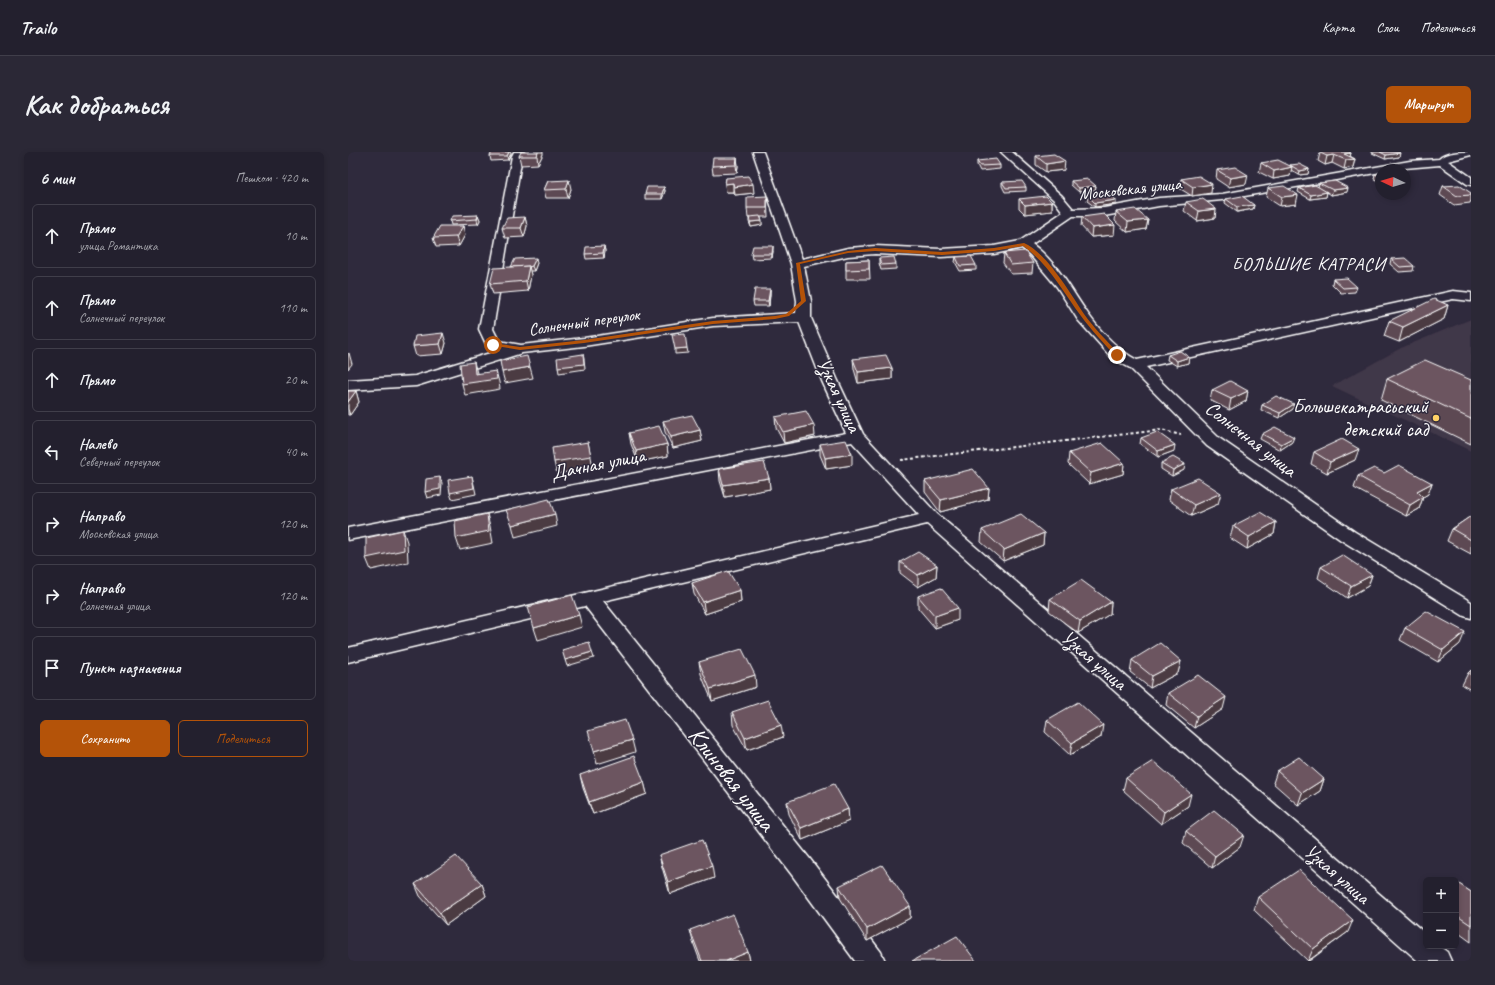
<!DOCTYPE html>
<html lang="ru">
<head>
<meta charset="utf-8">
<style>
	body { margin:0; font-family:Caveat,sans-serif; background:#2b2836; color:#f1f3f6 }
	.controls { position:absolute; right:12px; bottom:12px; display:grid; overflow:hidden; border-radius:6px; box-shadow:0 2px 6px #0003 }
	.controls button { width:36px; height:36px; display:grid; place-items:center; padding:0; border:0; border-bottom:1px solid #403e4a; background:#23202e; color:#f1f3f6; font:20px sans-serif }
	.compass { position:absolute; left:1027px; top:12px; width:36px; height:36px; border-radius:50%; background:#23202e; box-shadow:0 2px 6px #0003; rotate:274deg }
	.stop { position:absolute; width:12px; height:12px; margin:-9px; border:3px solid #b45309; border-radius:50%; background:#fff }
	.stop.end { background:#b45309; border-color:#fff; box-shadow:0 1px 4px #0008 }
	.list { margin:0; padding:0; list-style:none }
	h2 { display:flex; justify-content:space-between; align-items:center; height:52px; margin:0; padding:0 16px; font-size:17px }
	h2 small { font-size:13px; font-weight:400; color:#a3a3aa }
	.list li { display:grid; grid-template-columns:26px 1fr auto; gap:12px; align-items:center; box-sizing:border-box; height:64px; margin:0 8px 8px; padding:0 8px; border:1px solid #403e4a; border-radius:6px }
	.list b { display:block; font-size:15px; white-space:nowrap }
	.list p { margin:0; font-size:13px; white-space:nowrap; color:#a3a3aa }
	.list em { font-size:13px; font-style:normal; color:#a3a3aa }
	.actions { display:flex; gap:8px; padding:12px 16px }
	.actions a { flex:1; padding:9px 0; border:1px solid #b45309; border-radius:6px; text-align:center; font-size:14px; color:#b45309 }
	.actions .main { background:#b45309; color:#fff }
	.icon { flex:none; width:22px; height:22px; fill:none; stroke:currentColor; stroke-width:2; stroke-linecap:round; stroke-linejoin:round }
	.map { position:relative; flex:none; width:1123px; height:809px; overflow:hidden; border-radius:6px }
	header { display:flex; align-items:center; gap:24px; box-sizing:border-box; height:56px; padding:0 20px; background:#23202e; border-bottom:1px solid #403e4a }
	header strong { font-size:19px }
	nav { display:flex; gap:22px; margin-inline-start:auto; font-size:14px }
	.intro { display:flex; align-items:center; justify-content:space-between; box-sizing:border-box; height:96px; padding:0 24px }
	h1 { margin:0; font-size:28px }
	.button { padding:10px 18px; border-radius:6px; background:#b45309; color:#fff; font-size:14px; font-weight:700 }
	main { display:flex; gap:24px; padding:0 24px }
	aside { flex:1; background:#23202e; border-radius:6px; box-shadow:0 2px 6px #0003 }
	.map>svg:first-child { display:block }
</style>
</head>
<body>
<header>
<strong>Trailo</strong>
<nav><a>Карта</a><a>Слои</a><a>Поделиться</a></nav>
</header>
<div class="intro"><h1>Как добраться</h1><a class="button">Маршрут</a></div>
<main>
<aside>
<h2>6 мин<small>Пешком · 420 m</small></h2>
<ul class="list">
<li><svg class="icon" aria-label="ahead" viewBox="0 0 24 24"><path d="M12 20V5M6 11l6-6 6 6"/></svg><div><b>Прямо</b><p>улица Романтика</p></div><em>10 m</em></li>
<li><svg class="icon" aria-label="ahead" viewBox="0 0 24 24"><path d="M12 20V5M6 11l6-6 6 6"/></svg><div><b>Прямо</b><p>Солнечный переулок</p></div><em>110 m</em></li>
<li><svg class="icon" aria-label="ahead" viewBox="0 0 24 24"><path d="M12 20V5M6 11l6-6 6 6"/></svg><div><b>Прямо</b></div><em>20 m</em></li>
<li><svg class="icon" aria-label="left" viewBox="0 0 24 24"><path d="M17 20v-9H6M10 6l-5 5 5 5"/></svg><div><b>Налево</b><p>Северный переулок</p></div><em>40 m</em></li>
<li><svg class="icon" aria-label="right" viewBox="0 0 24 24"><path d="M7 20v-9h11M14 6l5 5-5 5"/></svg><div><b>Направо</b><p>Московская улица</p></div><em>120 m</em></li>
<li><svg class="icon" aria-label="right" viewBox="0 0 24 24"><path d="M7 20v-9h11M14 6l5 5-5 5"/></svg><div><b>Направо</b><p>Солнечная улица</p></div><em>120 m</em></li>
<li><svg class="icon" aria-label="arrive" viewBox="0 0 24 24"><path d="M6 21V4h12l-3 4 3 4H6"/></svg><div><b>Пункт назначения</b></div></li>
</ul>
<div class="actions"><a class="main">Сохранить</a><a>Поделиться</a></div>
</aside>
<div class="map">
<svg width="1123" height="809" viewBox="0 0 1123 809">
	<rect width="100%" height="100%" fill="#2f2a3d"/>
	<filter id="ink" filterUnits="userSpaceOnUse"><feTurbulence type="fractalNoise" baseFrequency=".025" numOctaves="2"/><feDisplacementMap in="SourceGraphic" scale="8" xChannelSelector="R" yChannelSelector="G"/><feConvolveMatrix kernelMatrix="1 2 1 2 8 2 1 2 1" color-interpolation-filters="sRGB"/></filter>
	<g filter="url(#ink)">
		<polygon fill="#413748" points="1123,167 1123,299 984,234 1053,196"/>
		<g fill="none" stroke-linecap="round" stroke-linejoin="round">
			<defs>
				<path id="minor" d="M 166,0 L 176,0 L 174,4 L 145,177 L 151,189 L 173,193 L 236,186 L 365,166 L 448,161 L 449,149 L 443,112 L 405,0 L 415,0 L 454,107 L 500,96 L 527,94 L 593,97 L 646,94 L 672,89 L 715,60 L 706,48 L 653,0 L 664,0 L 714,44 L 725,57 L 756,56 L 811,46 L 874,42 L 1062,9 L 1091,7 C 1097,0 1113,0 1123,0 L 1123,3 L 1100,9 L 1123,25 L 1123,33 L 1119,32 L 1092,13 L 1033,18 L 1033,20 L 874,48 L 811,54 L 756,64 L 725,64 L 684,92 C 709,110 723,138 740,162 C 753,180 770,198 789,208 L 1105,139 L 1123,141 L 1123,149 L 1105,147 L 798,215 L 871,286 L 1007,380 L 1123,450 L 1123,466 L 1116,464 L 993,388 L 859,294 L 782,216 L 764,206 L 730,168 L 709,135 L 682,103 L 674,96 L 646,102 L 593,105 L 527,102 L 500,104 L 456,114 L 463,149 L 463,166 L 490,229 L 515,282 L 589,362 L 1078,782 L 1078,794 L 1091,794 L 1099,800 L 1103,809 L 1070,809 L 579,372 L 255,449 L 462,707 L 533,800 L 537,809 L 507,809 L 444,723 L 237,454 L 0,510 L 0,496 L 571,363 L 504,290 L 0,388 L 0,376 L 498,281 L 474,229 L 451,170 L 365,174 L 236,194 L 174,201 L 68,234 L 0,238 L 0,228 L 67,224 L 152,198 L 140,196 L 131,177 L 164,4 Z"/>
			</defs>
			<use href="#minor" stroke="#fff" stroke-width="3"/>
			<polyline stroke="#fff" stroke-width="2" stroke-dasharray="3 2.5" stroke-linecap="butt" points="553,308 813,278 833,283"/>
			<use href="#minor" fill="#2f2a3d" fill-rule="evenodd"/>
		</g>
		<g fill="#5d4853" stroke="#fff">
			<polygon points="1024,0 1051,0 1051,5 1037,7 1024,1"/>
			<polygon points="163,1 160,8 143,9 142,4"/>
			<polygon points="972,1 1003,1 1002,4 1007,7 1005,15 996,17 984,11 977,13 970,9"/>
			<polygon points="195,2 190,12 173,13 171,4"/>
			<polygon points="688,4 716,18 698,20 688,13"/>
			<polygon points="389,6 390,14 389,21 365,22 364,14"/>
			<polygon points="629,9 652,13 652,17 632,19 629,13"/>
			<polygon points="913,11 942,14 942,13 961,17 960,22 951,23 943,18 942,24 925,27 911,20"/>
			<polygon points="869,18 898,32 880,35 868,27"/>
			<polygon points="1033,21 1033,30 1026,27 1027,22"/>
			<polygon points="378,26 406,41 387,43 385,40 378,40 377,32"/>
			<polygon points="833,27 863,41 844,44 831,36"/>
			<polygon points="200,29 223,37 220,46 198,46 196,38"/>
			<polygon points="723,29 748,34 747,38 731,40 723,33"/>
			<polygon points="654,30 678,35 678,39 657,40 654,34"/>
			<polygon points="971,31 999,40 983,43 979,40 978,45 962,47 950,40 951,36 970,35"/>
			<polygon points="1095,34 1123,41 1123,48 1122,51 1106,53 1092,43"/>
			<polygon points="316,35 317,39 314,47 297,47 297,42"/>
			<polygon points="920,36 948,52 932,54 918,45"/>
			<polygon points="419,44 420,65 413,65 414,73 403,75 401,70 401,66 400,66 399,56"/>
			<polygon points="740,44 768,52 747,55 739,49"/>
			<polygon points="671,47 704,50 704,59 677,62 671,56"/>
			<polygon points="878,47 906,53 905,57 889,60 877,51"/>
			<polygon points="838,50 868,57 867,66 849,69 836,59"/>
			<polygon points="768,60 800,68 798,77 779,80 767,69"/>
			<polygon points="130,63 132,68 130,72 103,73 102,69"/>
			<polygon points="177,65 179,74 176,85 157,86 154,76"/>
			<polygon points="734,65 766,83 743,85 733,74"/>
			<polygon points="115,74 117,83 111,94 88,95 85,86"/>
			<polygon points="256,94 257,99 256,106 238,107 237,102"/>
			<polygon points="425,99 424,106 404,107 403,102"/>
			<polygon points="656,101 685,111 684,121 663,122 655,111"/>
			<polygon points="608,105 628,113 628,118 612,119 607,110"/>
			<polygon points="531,106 548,112 548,117 533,118 531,111"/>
			<polygon points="1043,107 1066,114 1065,119 1051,120 1042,112"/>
			<polygon points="521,108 522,127 498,127 498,109"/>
			<polygon points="189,111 186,119 182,119 183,123 180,139 145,142 142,132 163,115"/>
			<polygon points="985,127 1009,135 1007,140 993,141 984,132"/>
			<polygon points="422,137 422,142 421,154 406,154 405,149"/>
			<polygon points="1100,153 1096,167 1051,190 1036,184 1041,169"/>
			<polygon points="98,191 95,202 68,204 65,194"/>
			<polygon points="820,203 841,205 840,211 829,214 819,208"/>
			<polygon points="505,207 544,216 544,227 510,231 506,217"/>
			<polygon points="1039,227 1123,228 1123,292 1033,248"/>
			<polygon points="864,238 900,239 898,249 881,258 862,248"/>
			<polygon points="0,239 8,239 11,250 2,263 0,263"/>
			<polygon points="914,253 945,257 931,266 913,258"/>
			<polygon points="427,265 467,284 436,291 428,276"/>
			<polygon points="315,269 352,278 354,289 325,296 317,280"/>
			<polygon points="281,281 319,292 320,304 290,310 283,292"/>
			<polygon points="914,282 944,290 932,298 912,287"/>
			<polygon points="793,286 826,299 810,305 792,292"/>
			<polygon points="472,292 504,313 478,317 472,303"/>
			<polygon points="966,300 1007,308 979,321 963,312"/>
			<polygon points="721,301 776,311 775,322 741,332 720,312"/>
			<polygon points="813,311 836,318 824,324 813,317"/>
			<polygon points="371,317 421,326 422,337 377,345 372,329"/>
			<polygon points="1036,321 1084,331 1080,342 1075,345 1071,357 1058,364 1006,336 1010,324"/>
			<polygon points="577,329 641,336 640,347 592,360 577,340"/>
			<polygon points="823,337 870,352 843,364 821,348"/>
			<polygon points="1123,364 1123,402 1099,389 1104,377"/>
			<polygon points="928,370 926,382 899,397 882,386 885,374"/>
			<polygon points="634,378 696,381 695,393 655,409 633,390"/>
			<polygon points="552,410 589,413 588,425 570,435 552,421"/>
			<polygon points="973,415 1024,423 1020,434 999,446 970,426"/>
			<polygon points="344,431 392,438 393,450 357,462 346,442"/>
			<polygon points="570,444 610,468 587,476 570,456"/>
			<polygon points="702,447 763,450 762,462 730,481 701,459"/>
			<polygon points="1057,476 1112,492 1090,510 1052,488"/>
			<polygon points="784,508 833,509 830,521 802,536 782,520"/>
			<polygon points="351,510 408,535 364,549 353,522"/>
			<polygon points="1123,518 1123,538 1114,533 1120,521"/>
			<polygon points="820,541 875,557 846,576 818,553"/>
			<polygon points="384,560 435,585 399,598 385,573"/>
			<polygon points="699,568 753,585 722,603 697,580"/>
			<polygon points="929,619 976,627 972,639 950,653 925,631"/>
			<polygon points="232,623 296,630 299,642 245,662 235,636"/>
			<polygon points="778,626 840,654 813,672 775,638"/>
			<polygon points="439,650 500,657 501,669 454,688 441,662"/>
			<polygon points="838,679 892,695 864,716 835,691"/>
			<polygon points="311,703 366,726 322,742 314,715"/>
			<polygon points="1108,730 1123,740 1123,790 1108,779"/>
			<polygon points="67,732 134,732 138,744 98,773 72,744"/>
			<polygon points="491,734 562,754 562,766 519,789 492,746"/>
			<polygon points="910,745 1000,780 961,809 960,809 906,758"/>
			<polygon points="342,778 400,800 402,809 352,809 345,790"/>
		</g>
		<g fill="#4c3b43" stroke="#fff">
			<polygon points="161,0 163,0 163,1 160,8 159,4"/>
			<polygon points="190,0 195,0 195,2 190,12 189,4"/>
			<polygon points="1003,1 1001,8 1007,7 1005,15 996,17 998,8 996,2"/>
			<polygon points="1052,1 1051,5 1037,7 1038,3"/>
			<polygon points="986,3 984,11 977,13 979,4"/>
			<polygon points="389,6 390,14 389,21 388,13"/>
			<polygon points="717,9 716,18 698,20 698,12"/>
			<polygon points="944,15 942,24 925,27 926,19"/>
			<polygon points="961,17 960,22 951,23 952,19"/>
			<polygon points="900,23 898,32 880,35 882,26"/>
			<polygon points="221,28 223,37 220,46 218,37"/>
			<polygon points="385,31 385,40 378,40 377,32"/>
			<polygon points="405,32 406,41 387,43 386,35"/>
			<polygon points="864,32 863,41 844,44 845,35"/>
			<polygon points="748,34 747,38 731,40 731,36"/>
			<polygon points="316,35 317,39 314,47 314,42"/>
			<polygon points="1000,36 999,40 983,43 985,38"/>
			<polygon points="979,40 978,45 962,47 963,43"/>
			<polygon points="950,43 948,52 932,54 934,45"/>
			<polygon points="768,48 768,52 747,55 747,51"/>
			<polygon points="704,50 704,59 677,62 677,53"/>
			<polygon points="906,53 905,57 889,60 889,55"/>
			<polygon points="868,57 867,66 849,69 851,59"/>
			<polygon points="130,63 132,68 130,72 129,67"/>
			<polygon points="177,65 179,74 176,85 173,76"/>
			<polygon points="800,68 798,77 779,80 780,70"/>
			<polygon points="414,69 414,73 403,75 402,70"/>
			<polygon points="767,73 766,83 743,85 744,76"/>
			<polygon points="115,74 117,83 111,94 108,85"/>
			<polygon points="256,94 257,99 256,106 255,101"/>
			<polygon points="425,94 425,99 424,106 424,102"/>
			<polygon points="188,106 189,111 186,119 184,114"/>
			<polygon points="181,114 183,123 180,139 178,129"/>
			<polygon points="422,137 422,142 421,154 420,149"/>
			<polygon points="1100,153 1096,167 1051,190 1055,175"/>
			<polygon points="95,181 98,191 95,202 92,192"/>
			<polygon points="339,196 340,201 327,202 327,197"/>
			<polygon points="1,201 4,212 0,217 0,202"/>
			<polygon points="235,202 236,207 237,217 211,221 210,215"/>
			<polygon points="841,205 840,211 829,214 829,209"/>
			<polygon points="126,210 129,221 130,230 148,219 151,230 152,237 117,243 114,232 127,222"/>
			<polygon points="182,215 185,226 157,231 154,220"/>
			<polygon points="544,216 544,227 510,231 510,220"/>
			<polygon points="8,239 11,250 2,263 0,257 0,250"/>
			<polygon points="900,239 898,249 881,258 883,247"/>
			<polygon points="946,252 945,257 931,266 932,261"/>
			<polygon points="466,273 467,284 436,291 435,280"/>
			<polygon points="352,278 354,289 325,296 323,285"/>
			<polygon points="946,285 944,290 932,298 933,292"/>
			<polygon points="240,290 245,315 209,322 206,310"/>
			<polygon points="319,292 320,304 290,310 288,299"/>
			<polygon points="827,293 826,299 810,305 810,299"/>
			<polygon points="1011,297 1007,308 979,321 982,310"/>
			<polygon points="504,302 504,313 478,317 477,306"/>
			<polygon points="776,311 775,322 741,332 743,321"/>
			<polygon points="837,312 836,318 824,324 825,318"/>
			<polygon points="124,324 128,342 104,347 102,341"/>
			<polygon points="92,325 94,331 93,343 79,346 77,340"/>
			<polygon points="421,326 422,337 377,345 375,333"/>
			<polygon points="1084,331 1080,342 1065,351 1069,339"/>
			<polygon points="641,336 640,347 592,360 593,348"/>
			<polygon points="873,341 870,352 843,364 846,353"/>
			<polygon points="1075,345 1071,357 1058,364 1062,353"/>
			<polygon points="139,362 142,374 145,391 112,398 108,386"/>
			<polygon points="207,362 209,374 167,385 164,373"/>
			<polygon points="928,370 926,382 899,397 901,385"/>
			<polygon points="55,378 59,390 60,410 23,418 18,406"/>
			<polygon points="696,381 695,393 655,409 656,398"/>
			<polygon points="589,413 588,425 570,435 570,423"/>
			<polygon points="1024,423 1020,434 999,446 1003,434"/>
			<polygon points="392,438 393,450 357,462 355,450"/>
			<polygon points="763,450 762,462 730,481 732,469"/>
			<polygon points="610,456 610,468 587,476 587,464"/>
			<polygon points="231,463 234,475 190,488 186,476"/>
			<polygon points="1117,480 1112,492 1090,510 1095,498"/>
			<polygon points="244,500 246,506 219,514 217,508"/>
			<polygon points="833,509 830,521 802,536 804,524"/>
			<polygon points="407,523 408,535 364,549 362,537"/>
			<polygon points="878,545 875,557 846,576 849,564"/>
			<polygon points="433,573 435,585 399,598 397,586"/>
			<polygon points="755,573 753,585 722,603 724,591"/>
			<polygon points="284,588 287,600 249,612 246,599"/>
			<polygon points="976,627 972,639 950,653 954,641"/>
			<polygon points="296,630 299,642 245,662 241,650"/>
			<polygon points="843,642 840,654 813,672 816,660"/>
			<polygon points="500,657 501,669 454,688 453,676"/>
			<polygon points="896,683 892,695 864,716 867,704"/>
			<polygon points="364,714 366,726 322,742 320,730"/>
			<polygon points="134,732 138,744 98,773 92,761"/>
			<polygon points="562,754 562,766 519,789 519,777"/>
			<polygon points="1005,768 1000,780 960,809 965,797"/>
			<polygon points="400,800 402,809 378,809"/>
		</g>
		<g fill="#6c5460" stroke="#fff">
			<polygon points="144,0 161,0 159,4 142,4"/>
			<polygon points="173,0 190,0 189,4 171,4"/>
			<polygon points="975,0 1001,0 1003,1 996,2 1007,7 998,8 986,3 979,4 972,1"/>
			<polygon points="1032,0 1051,0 1052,1 1038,3"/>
			<polygon points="706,2 717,9 698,12 688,4"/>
			<polygon points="365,6 389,6 388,13 364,14"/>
			<polygon points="648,7 652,13 632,14 629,9"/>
			<polygon points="930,8 944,15 926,19 913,11"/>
			<polygon points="951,12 961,17 952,19 942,13"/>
			<polygon points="887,15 900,23 882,26 869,18"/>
			<polygon points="1033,21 1033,25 1027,22"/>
			<polygon points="400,24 405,32 386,35 385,31 377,32 378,26"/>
			<polygon points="851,24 864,32 845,35 833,27"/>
			<polygon points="740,27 748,34 731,36 723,29"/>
			<polygon points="221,28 218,37 196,38 200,29"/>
			<polygon points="674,29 678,35 658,36 654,30"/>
			<polygon points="987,29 1000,36 985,38 971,31"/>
			<polygon points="967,33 979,40 963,43 951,36"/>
			<polygon points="1111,33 1123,41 1123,43 1109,44 1095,34"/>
			<polygon points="936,34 950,43 934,45 920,36"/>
			<polygon points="299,35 316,35 314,42 297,42"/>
			<polygon points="760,41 768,48 747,51 740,44"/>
			<polygon points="419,44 419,56 399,56 399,45"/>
			<polygon points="698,44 704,50 677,53 671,47"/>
			<polygon points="894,44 906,53 889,55 878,47"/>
			<polygon points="855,47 868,57 851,59 838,50"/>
			<polygon points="787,57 800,68 780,70 768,60"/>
			<polygon points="756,62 767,73 744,76 734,65"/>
			<polygon points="130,63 129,67 102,69 104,64"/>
			<polygon points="412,64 414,69 402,70 401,65"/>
			<polygon points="177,65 173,76 154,76 159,66"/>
			<polygon points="92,74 115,74 108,85 85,86"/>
			<polygon points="256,94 255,101 237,102 238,95"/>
			<polygon points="405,94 425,94 424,102 403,102"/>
			<polygon points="677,99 685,111 663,113 656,101"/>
			<polygon points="623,104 628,113 612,114 608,105"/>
			<polygon points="546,105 548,112 533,113 531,106"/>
			<polygon points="188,106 184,114 181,115 181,114 163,115 167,107"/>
			<polygon points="1057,106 1066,114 1052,115 1043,107"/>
			<polygon points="521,108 521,117 498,118 498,109"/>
			<polygon points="181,114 178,129 142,132 146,116"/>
			<polygon points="999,126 1009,135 995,136 985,127"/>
			<polygon points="407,137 422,137 420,149 405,149"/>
			<polygon points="1086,147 1100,153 1055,175 1041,169"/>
			<polygon points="95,181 92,192 65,194 67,184"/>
			<polygon points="337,182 339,196 327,197 324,183"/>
			<polygon points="832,199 841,205 829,209 820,203"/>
			<polygon points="235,202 236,212 210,215 209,206"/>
			<polygon points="538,203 544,216 510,220 505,207"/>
			<polygon points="179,204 182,215 154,220 152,209"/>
			<polygon points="1077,208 1123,228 1123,267 1039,227"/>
			<polygon points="126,210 127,222 148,219 149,227 114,232 112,212"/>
			<polygon points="882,229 900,239 883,247 864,238"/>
			<polygon points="0,239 8,239 0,250"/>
			<polygon points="928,244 946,252 932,261 914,253"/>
			<polygon points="458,259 466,273 435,280 427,265"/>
			<polygon points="344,263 352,278 323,285 315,269"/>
			<polygon points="311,274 319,292 288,299 281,281"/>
			<polygon points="927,275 946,285 933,292 914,282"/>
			<polygon points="809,280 827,293 810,299 793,286"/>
			<polygon points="994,287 1011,297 982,310 966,300"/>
			<polygon points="498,288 504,302 477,306 472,292"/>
			<polygon points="240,290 243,304 206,310 204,296"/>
			<polygon points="754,291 776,311 743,321 721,301"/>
			<polygon points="825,305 837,312 825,318 813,311"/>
			<polygon points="416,310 421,326 375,333 371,317"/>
			<polygon points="1051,313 1084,331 1069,339 1075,345 1062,353 1010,324 1026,316 1036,321"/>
			<polygon points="625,317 641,336 593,348 577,329"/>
			<polygon points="124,324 126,336 102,341 100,328"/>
			<polygon points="92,325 92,337 77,340 78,327"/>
			<polygon points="850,326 873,341 846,353 823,337"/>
			<polygon points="201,347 207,362 164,373 158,358"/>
			<polygon points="912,360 928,370 901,385 885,374"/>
			<polygon points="139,362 141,379 108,386 107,369"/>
			<polygon points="673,362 696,381 656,398 634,378"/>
			<polygon points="1123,364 1123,388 1104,377"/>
			<polygon points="55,378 56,398 18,406 18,386"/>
			<polygon points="570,400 589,413 570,423 552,410"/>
			<polygon points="994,403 1024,423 1003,434 973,415"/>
			<polygon points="380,419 392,438 355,450 344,431"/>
			<polygon points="733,428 763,450 732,469 702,447"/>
			<polygon points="593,436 610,456 587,464 570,444"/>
			<polygon points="224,443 231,463 186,476 180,455"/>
			<polygon points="1078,459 1117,480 1095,498 1057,476"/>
			<polygon points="241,490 244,500 217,508 214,498"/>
			<polygon points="812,491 833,509 804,524 784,508"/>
			<polygon points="394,497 407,523 362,537 351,510"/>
			<polygon points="1123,518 1123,523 1120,521"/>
			<polygon points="850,523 878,545 849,564 820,541"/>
			<polygon points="420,548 433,573 397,586 384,560"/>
			<polygon points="730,550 755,573 724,591 699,568"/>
			<polygon points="277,568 284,588 246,599 240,579"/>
			<polygon points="286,604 296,630 241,650 232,623"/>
			<polygon points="951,605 976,627 954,641 929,619"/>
			<polygon points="805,609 843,642 816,660 778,626"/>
			<polygon points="486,632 500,657 453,676 439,650"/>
			<polygon points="866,658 896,683 867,704 838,679"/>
			<polygon points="354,688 364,714 320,730 311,703"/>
			<polygon points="108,704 134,732 92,761 67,732"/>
			<polygon points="534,713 562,754 519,777 491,734"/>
			<polygon points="951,718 1005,768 965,797 910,745"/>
			<polygon points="1108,730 1123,740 1123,773 1108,763"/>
			<polygon points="385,762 400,800 378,809 354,809 342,778"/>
			<polygon points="609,784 628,809 564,809"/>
		</g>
	</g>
	<path fill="#b45309" d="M 676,91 C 699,101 722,141 736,162 C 746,176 759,189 771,202 L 771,204 L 767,204 C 756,191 743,178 733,164 C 715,140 700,111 675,94 L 646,99 L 594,103 L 527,99 L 500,101 L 452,112 L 458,149 L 441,164 L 427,167 L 365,172 L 236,191 L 172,198 L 142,193 L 145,191 L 172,195 L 236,188 L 365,169 L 427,164 L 438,162 L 453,149 L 448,111 L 500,99 L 527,96 L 594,100 L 646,96 Z"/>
	<circle fill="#ffd166" stroke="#2f2a3d" stroke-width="1.5" cx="1088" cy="266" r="4"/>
	<g text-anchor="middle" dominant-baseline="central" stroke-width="3" stroke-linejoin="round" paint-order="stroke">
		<g font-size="17" fill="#fff" stroke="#2f2a3d">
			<text transform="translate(782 37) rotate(-6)">Московская улица</text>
			<text transform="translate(236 170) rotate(-8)">Солнечный переулок</text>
		</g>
		<g font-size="18" letter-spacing="1" fill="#fff" stroke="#2f2a3d">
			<text x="961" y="112">БОЛЬШИЕ КАТРАСИ</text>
		</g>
		<g font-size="20" fill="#fff" stroke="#2f2a3d">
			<text transform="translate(491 243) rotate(65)">Узкая улица</text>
			<text transform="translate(903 287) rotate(38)">Солнечная улица</text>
			<text transform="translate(250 312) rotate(-11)">Дачная улица</text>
			<text transform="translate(746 508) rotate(41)">Узкая улица</text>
			<text transform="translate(989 722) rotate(41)">Узкая улица</text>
		</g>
		<g font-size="20" fill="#fff" stroke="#2f2a3d" text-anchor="end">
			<text x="1080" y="254">Большекатрасьский<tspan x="1080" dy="23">детский сад</tspan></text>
		</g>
		<g font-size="24" fill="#fff" stroke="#2f2a3d">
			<text transform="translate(384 627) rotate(52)">Клиновая улица</text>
		</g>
	</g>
</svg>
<div class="controls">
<button>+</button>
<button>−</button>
</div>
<svg class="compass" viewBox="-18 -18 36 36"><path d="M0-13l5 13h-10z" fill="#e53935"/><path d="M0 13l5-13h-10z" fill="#a3a3aa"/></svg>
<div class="stop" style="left:145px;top:193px"></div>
<div class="stop end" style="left:769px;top:203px"></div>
</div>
</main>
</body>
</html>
